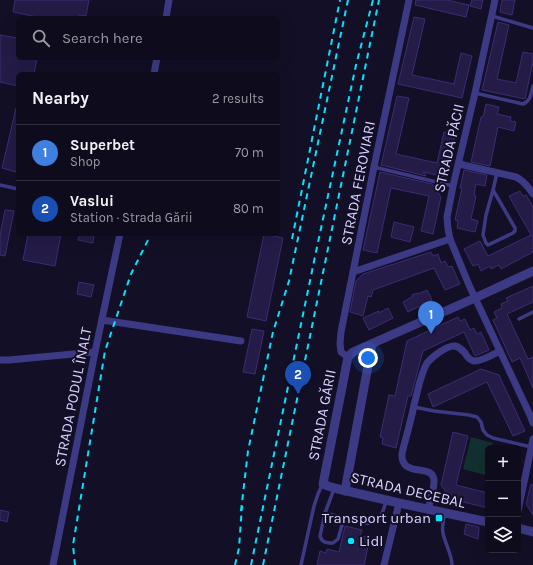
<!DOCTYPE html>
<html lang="en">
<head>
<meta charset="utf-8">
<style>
	body { margin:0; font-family:Karla,sans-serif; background:#171425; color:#f1f3f6 }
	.controls { position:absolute; right:12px; bottom:12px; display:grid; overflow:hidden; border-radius:6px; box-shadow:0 4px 16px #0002 }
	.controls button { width:36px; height:36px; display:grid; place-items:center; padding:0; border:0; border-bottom:1px solid #2e2b3b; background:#0e0b1c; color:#f1f3f6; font:20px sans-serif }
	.you { position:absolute; left:368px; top:358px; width:14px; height:14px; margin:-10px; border:3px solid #fff; border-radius:50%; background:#1a73e8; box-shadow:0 0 0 6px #1a73e833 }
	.badge { display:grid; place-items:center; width:26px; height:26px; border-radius:50%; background:#8c9099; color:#fff; font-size:13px; font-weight:700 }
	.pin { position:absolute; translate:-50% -33px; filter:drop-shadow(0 1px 2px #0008) }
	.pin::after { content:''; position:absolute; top:21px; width:14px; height:12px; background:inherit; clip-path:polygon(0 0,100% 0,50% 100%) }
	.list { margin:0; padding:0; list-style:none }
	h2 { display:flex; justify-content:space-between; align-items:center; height:52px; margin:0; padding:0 16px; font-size:17px }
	h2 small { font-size:13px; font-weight:400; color:#9b9ba3 }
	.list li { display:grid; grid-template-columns:26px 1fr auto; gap:12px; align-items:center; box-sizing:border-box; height:56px; padding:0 16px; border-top:1px solid #2e2b3b }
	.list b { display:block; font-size:15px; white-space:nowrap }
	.list p { margin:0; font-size:13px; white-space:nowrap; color:#9b9ba3 }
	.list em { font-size:13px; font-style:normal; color:#9b9ba3 }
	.icon { flex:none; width:22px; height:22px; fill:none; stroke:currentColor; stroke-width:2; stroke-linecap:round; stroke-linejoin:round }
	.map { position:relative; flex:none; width:533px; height:565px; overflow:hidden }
	.search { position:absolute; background:#0e0b1c; box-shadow:0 4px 16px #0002; left:16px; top:16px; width:264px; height:44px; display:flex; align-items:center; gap:10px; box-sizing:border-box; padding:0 14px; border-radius:6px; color:#9b9ba3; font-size:15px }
	.panel { position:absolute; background:#0e0b1c; box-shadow:0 4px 16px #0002; left:16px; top:72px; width:264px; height:164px; border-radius:6px }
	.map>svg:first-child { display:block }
</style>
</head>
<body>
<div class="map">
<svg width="533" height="565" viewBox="0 0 533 565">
	<rect width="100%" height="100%" fill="#130f26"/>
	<polygon fill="#12302f" points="471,437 493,443 491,448 488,448 488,462 485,475 463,469"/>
	<g fill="#241b47" stroke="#3b2d73">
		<polygon points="15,0 89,0 86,16 79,15 78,18 42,18 13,12"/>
		<polygon points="416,0 447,0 469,5 466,17 415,5"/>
		<polygon points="472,0 483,0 481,9 470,6"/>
		<polygon points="502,0 515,0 512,15 500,12"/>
		<polygon points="414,17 425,19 412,75 454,84 461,53 472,56 462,98 398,84"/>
		<polygon points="498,22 509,25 497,79 516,83 523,52 533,54 533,62 525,99 482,90"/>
		<polygon points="0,35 18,38 18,58 37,58 34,74 18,74 18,86 0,82"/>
		<polygon points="397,96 409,98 396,154 437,163 444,132 455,135 446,177 423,172 426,176 381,165"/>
		<polygon points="486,104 499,107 497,114 511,117 510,121 516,122 514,131 498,127 490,166 471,162 481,117 483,117"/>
		<polygon points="16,108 18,108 18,164 16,172 2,168"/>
		<polygon points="464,170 487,175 485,186 476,184 474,195 476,196 471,219 478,221 475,232 457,228 458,221 455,220 462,188 460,188"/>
		<polygon points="380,172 432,184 441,197 433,234 421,231 429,196 391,188 377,253 363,250"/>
		<polygon points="520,191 523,196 526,195 533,207 533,252 501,269 499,265 491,269 490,266 481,271 478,264 473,266 464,249 480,241 488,256 531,235 509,196"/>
		<polygon points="5,210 14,211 5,256 0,255 0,235"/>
		<polygon points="394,222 414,227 410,242 391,237"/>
		<polygon points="28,234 61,234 55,266 23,260"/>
		<polygon points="80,234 94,234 93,243 78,240"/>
		<polygon points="264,234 283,238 266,321 247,317"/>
		<polygon points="431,252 433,256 438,254 441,263 445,261 448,267 452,266 460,284 445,290 434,268 373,290 371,297 368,296 363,316 350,312 356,281 363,274"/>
		<polygon points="79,282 94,285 91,297 77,294"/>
		<polygon points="533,286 533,302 507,314 528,359 533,357 533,388 520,358 512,362 493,320 497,318 494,312 502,308 501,304 508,301 506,298"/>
		<polygon points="427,290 432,300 408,312 403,302 412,297 412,295 417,293 418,294"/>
		<polygon points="388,308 393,318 369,330 363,318 379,311 379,313"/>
		<polygon points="458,317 460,321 465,319 470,330 474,328 477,334 481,332 489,350 475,356 464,332 423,351 411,396 408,396 396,448 382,444 383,438 380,437 389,395 395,396 407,341"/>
		<polygon points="252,329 264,331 255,374 243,372"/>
		<polygon points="481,369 499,375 525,431 513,436 487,382 433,407 428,394"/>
		<polygon points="453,432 468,436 456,485 488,493 488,508 451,499 441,485"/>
		<polygon points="531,484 533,485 533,515 526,504"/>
		<polygon points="0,510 9,512 7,522 0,520"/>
		<polygon points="466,524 479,527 478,539 464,534"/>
		<polygon points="345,526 362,530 360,536 370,538 364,565 317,565 320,551 326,553 327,549 339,552"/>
	</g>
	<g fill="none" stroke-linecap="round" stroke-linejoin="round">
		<g stroke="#3d3a85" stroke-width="3.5">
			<polyline points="492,16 533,28"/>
			<path d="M 475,93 L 523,104 C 531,101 531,93 533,86"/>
			<polyline points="374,167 453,186"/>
			<polyline points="0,185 18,189"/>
			<polyline points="493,190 486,215 483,235 486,243 488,245 513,233 515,231 515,228 493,190 497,173"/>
			<polyline points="519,319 533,312"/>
			<polyline points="414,407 434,411 469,415 477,417 481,422 483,430 487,435 493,438 531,447"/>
			<path d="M 334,489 L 325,513 L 320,536 C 322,543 327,543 333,543 L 338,539 L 344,518 C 369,524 379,531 386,501"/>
			<polyline points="325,513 344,518"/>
			<path d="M 445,514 C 443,520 442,527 443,533 C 445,544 452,554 452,565"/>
			<polyline points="301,565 314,506 318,494 322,485"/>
		</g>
		<g stroke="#3d3a85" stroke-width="7">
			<polyline points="495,0 475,93 453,186 447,217 448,229 450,239 469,285 530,415 533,423"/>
			<polyline points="166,18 169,0"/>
			<polyline points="154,74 157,58"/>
			<path d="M 459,164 L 516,177 C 524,181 528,186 533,194"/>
			<polyline points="353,272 450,239"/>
			<polyline points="102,320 241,341"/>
			<polyline points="348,357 341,352 340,344 341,332 374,167 409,0"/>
			<polyline points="0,360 9,360 95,352"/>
			<path d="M 428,510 C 430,501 434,490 434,482 C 435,461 400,480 402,453 C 406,437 411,421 414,405 C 418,391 420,375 427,363 C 432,357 447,345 455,346 C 460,347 462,350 465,353 C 467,357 470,360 474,361 C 480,362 494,354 500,351"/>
			<polyline points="518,511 533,439"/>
			<polyline points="53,565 95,352 120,234"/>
			<polyline points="384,565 399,503"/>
		</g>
		<g stroke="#3d3a85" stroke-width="9">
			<polyline points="345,491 372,344"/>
			<polyline points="488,522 399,503 334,488 328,486 323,484 348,357 353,352 475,298 533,271"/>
			<polyline points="518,528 533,532"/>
		</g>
		<g stroke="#00e5ff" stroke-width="2" stroke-dasharray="6 5" stroke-linecap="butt">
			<polyline points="292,239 340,0"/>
			<polyline points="241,511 248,451 273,332 289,281 348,0"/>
			<polyline points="75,565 73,545 105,351 131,274 151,234"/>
			<polyline points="235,565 239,548 242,506"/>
			<polyline points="251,565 317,247 356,65 373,0"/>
			<polyline points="263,565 379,0"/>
		</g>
	</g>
	<g fill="#00e5ff" stroke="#130f26" stroke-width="1.5">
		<rect x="435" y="514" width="8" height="8" rx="2"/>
		<circle cx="351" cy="541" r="4"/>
	</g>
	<g text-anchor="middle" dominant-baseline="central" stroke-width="4" stroke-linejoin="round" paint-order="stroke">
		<g font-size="15" fill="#d9d4ff" stroke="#130f26">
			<text transform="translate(449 148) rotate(-77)">STRADA PĂCII</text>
			<text transform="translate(358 183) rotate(-79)">STRADA FEROVIARI</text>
			<text transform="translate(73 397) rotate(-79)">STRADA PODUL ÎNALT</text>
			<text transform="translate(322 415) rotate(-79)">STRADA GĂRII</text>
			<text transform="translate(408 490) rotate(13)">STRADA DECEBAL</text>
		</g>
		<g font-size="15" fill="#d9d4ff" stroke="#130f26" text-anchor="end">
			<text x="431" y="518">Transport urban</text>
			<text x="359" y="541" text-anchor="start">Lidl</text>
		</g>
	</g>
</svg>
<div class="controls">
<button>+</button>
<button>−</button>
<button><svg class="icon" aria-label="layers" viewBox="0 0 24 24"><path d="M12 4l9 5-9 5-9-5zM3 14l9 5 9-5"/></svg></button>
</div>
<div class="you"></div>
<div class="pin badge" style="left:431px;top:334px;background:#3f7fe0">1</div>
<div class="pin badge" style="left:298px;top:394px;background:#1a4fb4">2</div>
<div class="search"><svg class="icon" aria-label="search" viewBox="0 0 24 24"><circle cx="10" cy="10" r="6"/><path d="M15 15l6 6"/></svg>Search here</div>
<section class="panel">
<h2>Nearby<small>2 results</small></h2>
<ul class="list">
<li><span class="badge" style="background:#3f7fe0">1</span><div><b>Superbet</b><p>Shop</p></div><em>70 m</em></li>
<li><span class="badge" style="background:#1a4fb4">2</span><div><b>Vaslui</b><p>Station · Strada Gării</p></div><em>80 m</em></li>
</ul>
</section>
</div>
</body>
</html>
